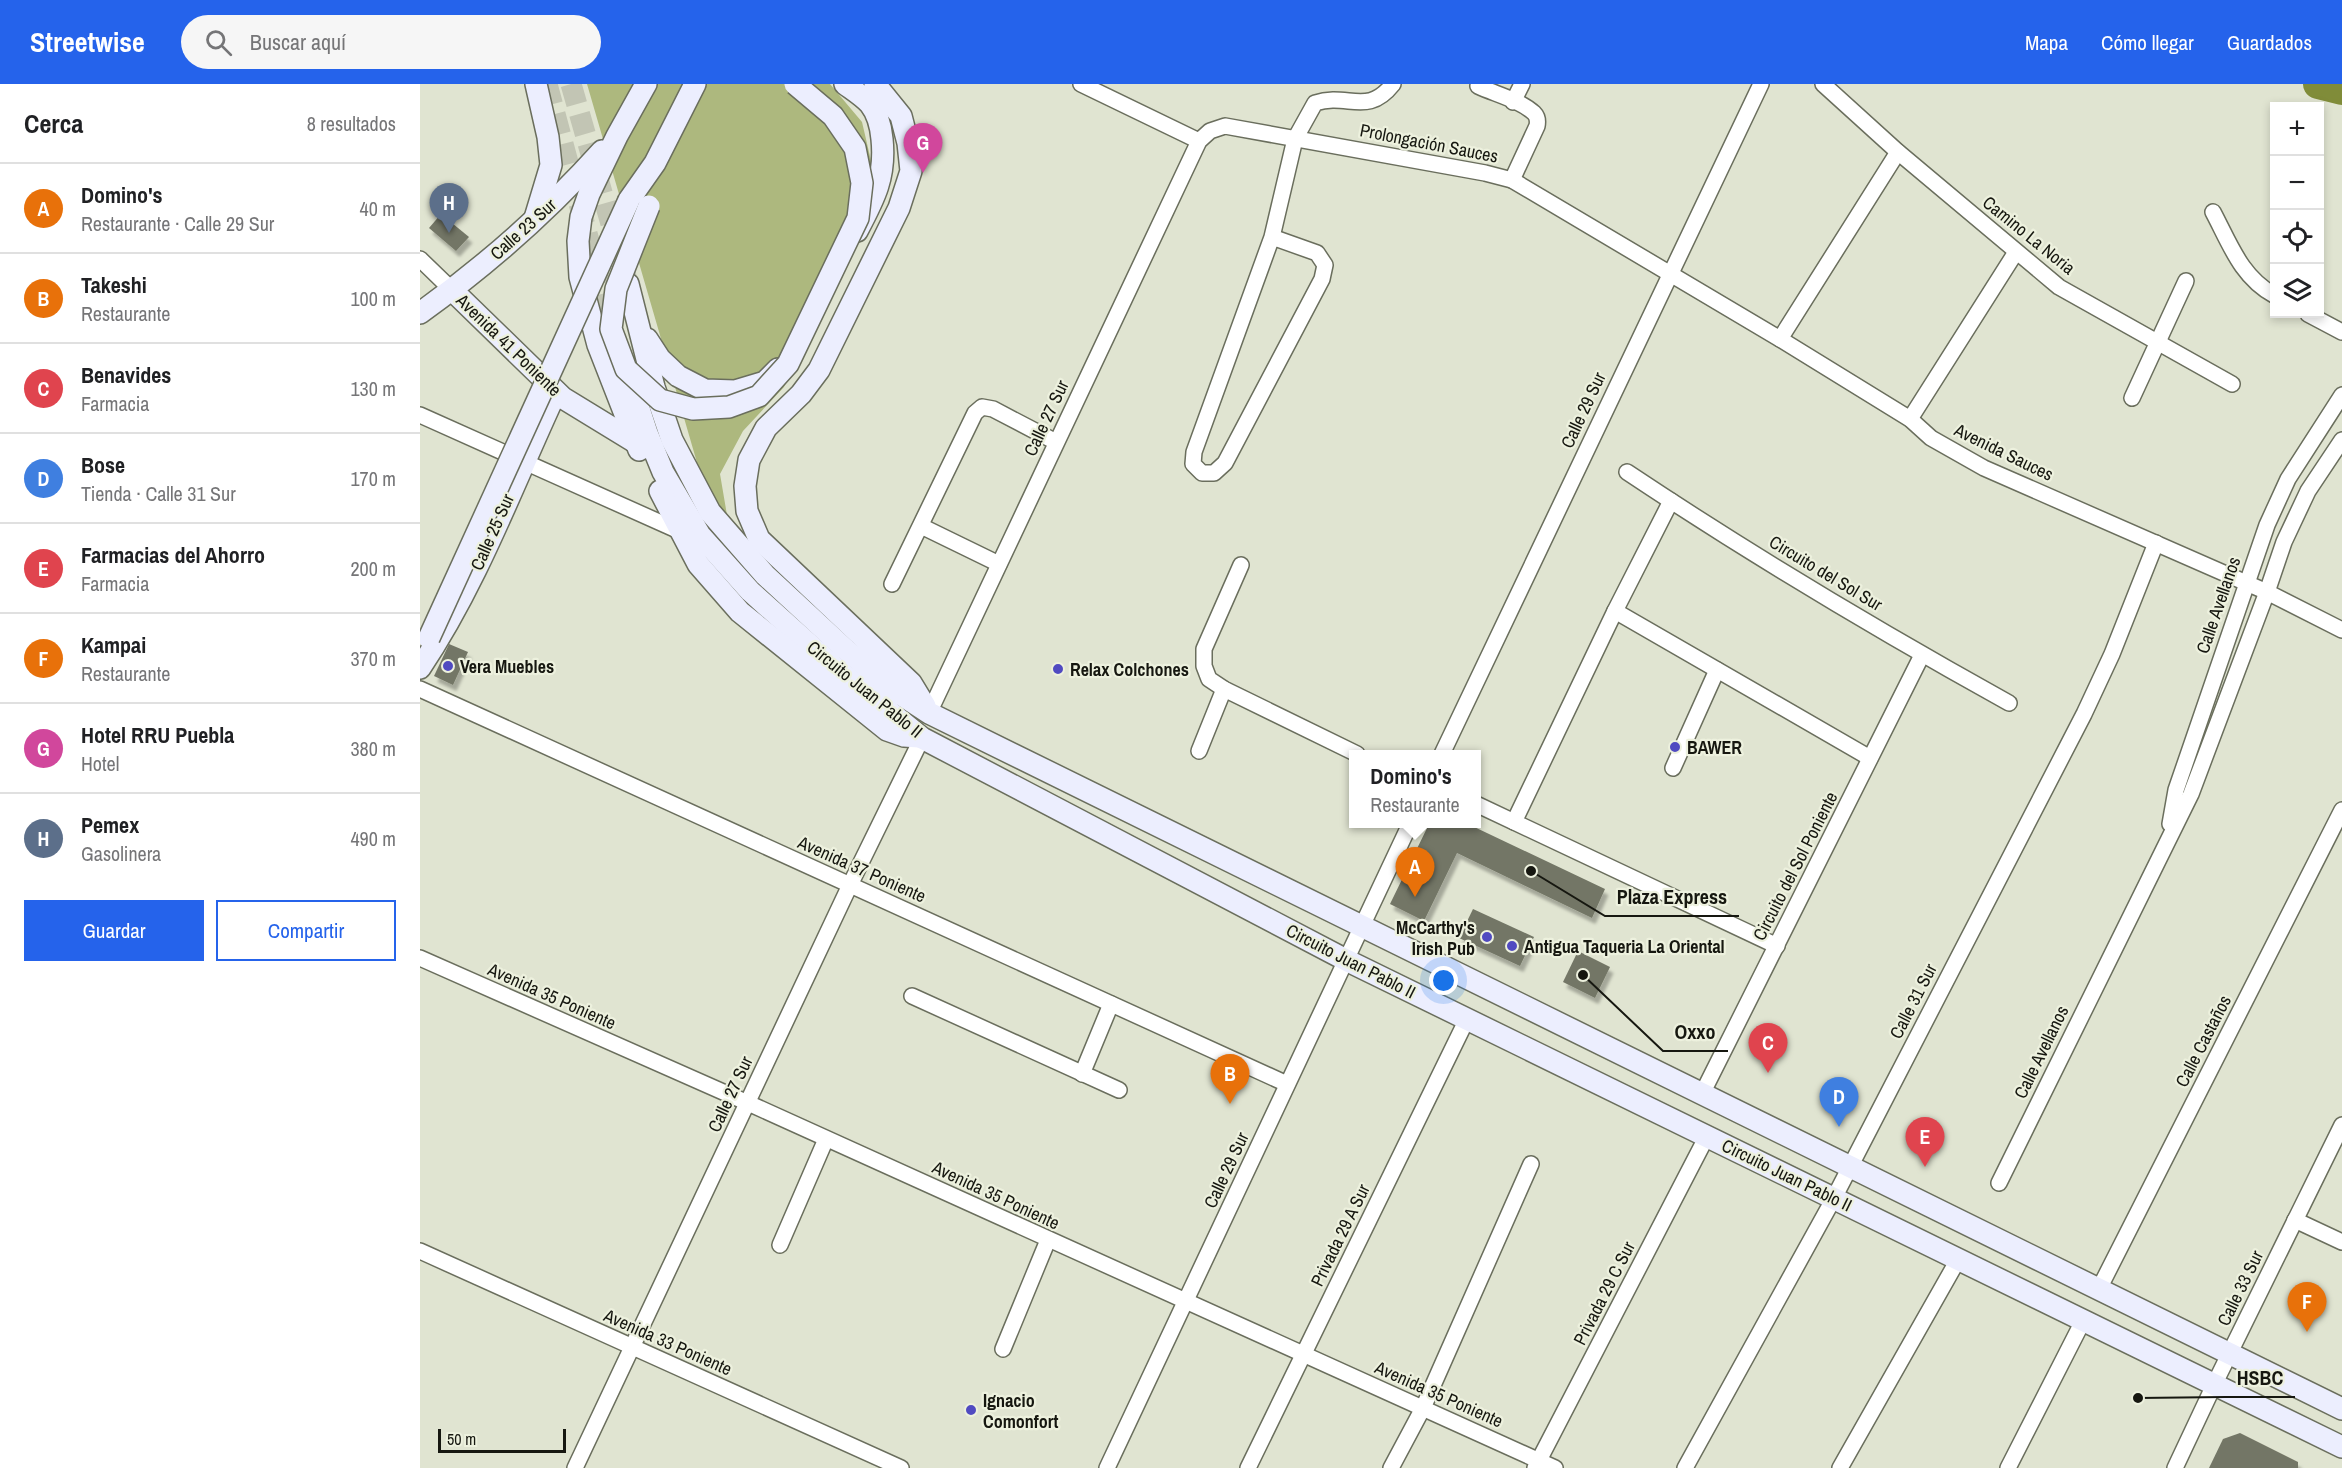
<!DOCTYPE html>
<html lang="es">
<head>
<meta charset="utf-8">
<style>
	body { margin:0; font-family:"Archivo Narrow",sans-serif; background:#f6f6f6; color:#202124 }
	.controls { position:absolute; right:18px; top:18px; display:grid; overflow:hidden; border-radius:0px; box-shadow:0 3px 9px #0003 }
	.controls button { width:54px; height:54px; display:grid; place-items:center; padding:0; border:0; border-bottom:2px solid #e0e0e0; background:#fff; color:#202124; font:30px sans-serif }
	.scale { position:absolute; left:18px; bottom:15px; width:128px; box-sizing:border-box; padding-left:6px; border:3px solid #161710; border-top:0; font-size:16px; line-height:21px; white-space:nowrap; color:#161710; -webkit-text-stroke:4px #edf1de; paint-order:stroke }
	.you { position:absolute; left:1024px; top:897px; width:21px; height:21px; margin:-15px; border:4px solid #fff; border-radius:50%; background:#1a73e8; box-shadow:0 0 0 9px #1a73e833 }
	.badge { display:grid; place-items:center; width:39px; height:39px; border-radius:50%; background:#2563eb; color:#fff; font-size:20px; font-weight:700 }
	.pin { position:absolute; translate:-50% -50px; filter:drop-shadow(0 2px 3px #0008) }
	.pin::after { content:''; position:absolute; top:32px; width:21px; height:18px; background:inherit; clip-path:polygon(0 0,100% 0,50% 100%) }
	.popup { position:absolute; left:929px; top:666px; width:132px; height:78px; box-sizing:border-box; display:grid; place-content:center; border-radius:0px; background:#fff; filter:drop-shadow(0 2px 4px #0005); font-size:20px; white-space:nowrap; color:#757577 }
	.popup b { font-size:22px; color:#202124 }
	.popup::after { content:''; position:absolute; left:50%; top:100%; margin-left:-12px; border:12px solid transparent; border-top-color:#fff }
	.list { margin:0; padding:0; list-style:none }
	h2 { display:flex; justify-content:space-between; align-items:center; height:78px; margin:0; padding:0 24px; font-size:26px }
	h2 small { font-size:20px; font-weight:400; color:#757577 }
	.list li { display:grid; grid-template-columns:39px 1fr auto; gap:18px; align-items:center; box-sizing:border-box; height:90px; padding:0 24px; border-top:2px solid #e0e0e0 }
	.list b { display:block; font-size:22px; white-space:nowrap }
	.list p { margin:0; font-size:20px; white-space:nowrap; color:#757577 }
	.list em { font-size:20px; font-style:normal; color:#757577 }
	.actions { display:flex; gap:12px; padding:18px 24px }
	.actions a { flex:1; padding:14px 0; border:2px solid #2563eb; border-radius:0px; text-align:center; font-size:21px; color:#2563eb }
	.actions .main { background:#2563eb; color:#fff }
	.icon { flex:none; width:33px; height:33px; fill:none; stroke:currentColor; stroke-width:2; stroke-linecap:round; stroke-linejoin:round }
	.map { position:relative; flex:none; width:1922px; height:1384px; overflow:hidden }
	header { display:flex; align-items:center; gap:36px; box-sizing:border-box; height:84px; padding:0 30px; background:#2563eb; color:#fff }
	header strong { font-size:28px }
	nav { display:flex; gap:33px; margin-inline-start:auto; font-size:21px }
	.search { width:420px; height:54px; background:#f6f6f6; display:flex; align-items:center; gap:15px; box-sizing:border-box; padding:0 21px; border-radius:33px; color:#757577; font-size:22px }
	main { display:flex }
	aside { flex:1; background:#fff }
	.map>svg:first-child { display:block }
</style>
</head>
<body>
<header>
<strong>Streetwise</strong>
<div class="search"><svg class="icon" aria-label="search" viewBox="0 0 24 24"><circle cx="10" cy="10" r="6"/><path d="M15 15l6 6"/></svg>Buscar aquí</div>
<nav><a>Mapa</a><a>Cómo llegar</a><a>Guardados</a></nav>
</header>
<main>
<aside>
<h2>Cerca<small>8 resultados</small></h2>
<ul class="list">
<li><span class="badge" style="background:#e8710a">A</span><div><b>Domino's</b><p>Restaurante · Calle 29 Sur</p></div><em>40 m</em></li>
<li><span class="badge" style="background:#e8710a">B</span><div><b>Takeshi</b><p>Restaurante</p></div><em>100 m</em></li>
<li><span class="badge" style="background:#e0444e">C</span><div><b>Benavides</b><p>Farmacia</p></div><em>130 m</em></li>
<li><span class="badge" style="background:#3f7fe0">D</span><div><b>Bose</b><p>Tienda · Calle 31 Sur</p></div><em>170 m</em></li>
<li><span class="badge" style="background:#e0444e">E</span><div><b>Farmacias del Ahorro</b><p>Farmacia</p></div><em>200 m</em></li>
<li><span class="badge" style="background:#e8710a">F</span><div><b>Kampai</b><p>Restaurante</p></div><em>370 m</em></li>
<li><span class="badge" style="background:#d1479c">G</span><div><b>Hotel RRU Puebla</b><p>Hotel</p></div><em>380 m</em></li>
<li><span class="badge" style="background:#5c6f8a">H</span><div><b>Pemex</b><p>Gasolinera</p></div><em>490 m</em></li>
</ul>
<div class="actions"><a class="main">Guardar</a><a>Compartir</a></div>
</aside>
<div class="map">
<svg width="1922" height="1384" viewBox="0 0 1922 1384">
	<defs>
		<filter id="shadow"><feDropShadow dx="3.5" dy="6" stdDeviation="1.5" flood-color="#0004"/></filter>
	</defs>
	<rect width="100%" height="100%" fill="#e0e4d1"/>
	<polygon fill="#adb87e" points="167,0 410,0 442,38 459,111 364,303 323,347 300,390 308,437 287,413"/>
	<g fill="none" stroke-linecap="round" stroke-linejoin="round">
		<polyline stroke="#808c39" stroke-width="30" points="1898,0 1922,6"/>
	</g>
	<g fill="#737666" filter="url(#shadow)">
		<polygon points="21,130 49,153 36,167 9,144"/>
		<polygon points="29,560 48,568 33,601 14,592"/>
		<polygon points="1009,740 1048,740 1185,805 1172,834 1037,769 1004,837 970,820"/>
		<polygon points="1053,825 1114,853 1100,882 1039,854"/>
		<polygon points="1158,867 1190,883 1175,914 1143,898"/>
		<polygon points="1820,1349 1878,1378 1878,1384 1789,1384 1803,1355"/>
	</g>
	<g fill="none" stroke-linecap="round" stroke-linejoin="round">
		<g stroke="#c2c5b4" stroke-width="21" stroke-dasharray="21 10" stroke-linecap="butt">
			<polyline points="127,0 187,224"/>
			<polyline points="151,0 207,196"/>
		</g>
		<defs>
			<g id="minor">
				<polyline points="661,0 779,57"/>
				<polyline points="1403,0 1478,68 1639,203 1812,300"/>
				<path d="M 1058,2 C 1075,10 1100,16 1114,29 C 1118,33 1118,37 1117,42 L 1092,96"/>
				<polyline points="1093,18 1102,0"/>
				<path d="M 1793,128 C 1810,160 1821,193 1854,211"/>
				<path d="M 852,153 L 897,169 L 905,181 L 902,195 L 805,379 L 794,389 L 782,389 L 773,380 L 774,368 L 852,153 L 875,55 L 895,19 C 928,8 947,33 973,0"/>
				<polyline points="0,175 32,206"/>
				<polyline points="1888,230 1922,248"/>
				<polyline points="1360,255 1478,68"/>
				<polyline points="1712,314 1766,197"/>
				<polyline points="0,331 259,447"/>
				<polyline points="1490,335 1596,168"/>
				<path d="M 1207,388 C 1330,470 1459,547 1589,619"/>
				<polyline points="501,442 579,480"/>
				<polyline points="821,481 784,565 784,582 789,595 804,605 937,670"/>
				<polyline points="472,500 555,329 562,323 573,325 636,358"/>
				<polyline points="1195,527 1450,674"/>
				<polyline points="0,605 867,1000"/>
				<polyline points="509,629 779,57 790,47 805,42 1065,89 1092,96 1360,255 1490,335 1511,354 1564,384 1847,508 1922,546"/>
				<polyline points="779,667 804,605"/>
				<polyline points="1022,670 1341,0"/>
				<polyline points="1253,684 1297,586"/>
				<polyline points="1056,720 1357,862"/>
				<polyline points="1094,738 1195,527 1251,417"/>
				<polyline points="1750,740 1756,706 1847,441 1868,395 1922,311"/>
				<polyline points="0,874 328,1019 1135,1384"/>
				<polyline points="492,912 699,1006"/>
				<polyline points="662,990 691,920"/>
				<polyline points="1282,1010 1502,571"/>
				<polyline points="1579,1099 1771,710 1847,508 1864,458 1888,407 1922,356"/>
				<polyline points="1875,1136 1922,1158"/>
				<polyline points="360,1161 406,1055"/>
				<polyline points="0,1167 481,1384"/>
				<polyline points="1679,1205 1922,726"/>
				<polyline points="583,1265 628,1156"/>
				<polyline points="155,1384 430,801 502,654"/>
				<polyline points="687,1384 990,740"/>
				<polyline points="828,1384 1047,935"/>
				<polyline points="971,1384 1003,1324 1111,1080"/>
				<polyline points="1115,1384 1287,1052"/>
				<polyline points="1265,1384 1414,1114 1664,630 1692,570 1736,459"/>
				<polyline points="1420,1384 1539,1174"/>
				<polyline points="1588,1384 1664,1235"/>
				<polyline points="1755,1384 1795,1299 1922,1041"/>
			</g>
			<g id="secondary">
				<path d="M 425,0 C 433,6 444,13 450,20 C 458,30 461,44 462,55 C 466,93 454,115 437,147"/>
				<polyline points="455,0 481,32 488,59 491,87 479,124 399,286 381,310 346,344 329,376 325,402 327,427 339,455 491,599 505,622"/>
				<polyline points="209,116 235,79 275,0"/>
				<polyline points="115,134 131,81 128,53 116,0"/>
				<polyline points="208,200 234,303 252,356 290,428 345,491 425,565 477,608 509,629 1922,1325"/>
				<polyline points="32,206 143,314 215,358"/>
				<path d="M 0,229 C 67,181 127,128 182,67"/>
				<polyline points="227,255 240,275 258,292 285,306 315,307 345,298 358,285"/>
				<polyline points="204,279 227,349 243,388 280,451 330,507 416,584 502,654 926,876 1922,1363"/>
				<polyline points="219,366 178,261 160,193 158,157 161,133 169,110 197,52 226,0"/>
				<polyline points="240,407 278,480 320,528 467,646 484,652 499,653"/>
				<path d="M 0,584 C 57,499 93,400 136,308"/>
			</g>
		</defs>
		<use href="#minor" stroke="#6a6e5d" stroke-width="18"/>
		<use href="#secondary" stroke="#6a6e5d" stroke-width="24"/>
		<use href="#minor" stroke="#fff" stroke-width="15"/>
		<use href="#secondary" stroke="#eceefe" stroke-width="21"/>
		<defs>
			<g id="secondary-bridge">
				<polyline points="229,122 196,205 191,245 206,285 240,316 273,325 309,323 339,312 368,280 438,134 442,99 435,64 413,32 375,0"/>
				<polyline points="9,554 209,116"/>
			</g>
		</defs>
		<use href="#secondary-bridge" stroke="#6a6e5d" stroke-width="24" stroke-linecap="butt"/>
		<use href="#secondary-bridge" stroke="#eceefe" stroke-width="21"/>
	</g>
	<g fill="#504ac1" stroke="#edf1de" stroke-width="2">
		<circle cx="28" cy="582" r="6"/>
		<circle cx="638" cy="585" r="6"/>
		<circle cx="1255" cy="663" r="6"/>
		<circle cx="1067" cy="853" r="6"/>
		<circle cx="1092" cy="862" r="6"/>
		<circle cx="551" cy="1326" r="6"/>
	</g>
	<g text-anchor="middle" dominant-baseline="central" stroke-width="4.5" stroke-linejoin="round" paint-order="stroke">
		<g font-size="18" fill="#161710" stroke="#edf1de">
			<text transform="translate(1009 59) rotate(11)">Prolongación Sauces</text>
			<text transform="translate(103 145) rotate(-42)">Calle 23 Sur</text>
			<text transform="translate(1609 151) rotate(39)">Camino La Noria</text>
			<text transform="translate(89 261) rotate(44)">Avenida 41 Poniente</text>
			<text transform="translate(1163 326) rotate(-65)">Calle 29 Sur</text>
			<text transform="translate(626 334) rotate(-65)">Calle 27 Sur</text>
			<text transform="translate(1584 368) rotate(26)">Avenida Sauces</text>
			<text transform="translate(72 448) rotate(-66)">Calle 25 Sur</text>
			<text transform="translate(1406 489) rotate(31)">Circuito del Sol Sur</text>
			<text transform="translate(1798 521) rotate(-71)">Calle Avellanos</text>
			<text transform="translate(445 605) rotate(39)">Circuito Juan Pablo II</text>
			<text transform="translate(1375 782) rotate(-63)">Circuito del Sol Poniente</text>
			<text transform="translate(442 785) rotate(24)">Avenida 37 Poniente</text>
			<text transform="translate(931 877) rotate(27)">Circuito Juan Pablo II</text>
			<text transform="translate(132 912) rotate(24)">Avenida 35 Poniente</text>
			<text transform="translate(1493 917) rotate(-63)">Calle 31 Sur</text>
			<text transform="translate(1783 957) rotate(-63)">Calle Castaños</text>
			<text transform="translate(1621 968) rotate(-64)">Calle Avellanos</text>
			<text transform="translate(310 1010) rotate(-65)">Calle 27 Sur</text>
			<text transform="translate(806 1086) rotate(-65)">Calle 29 Sur</text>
			<text transform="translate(1367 1091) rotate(26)">Circuito Juan Pablo II</text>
			<text transform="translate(576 1111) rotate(25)">Avenida 35 Poniente</text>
			<text transform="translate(920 1151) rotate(-64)">Privada 29 A Sur</text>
			<text transform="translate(1820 1204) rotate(-64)">Calle 33 Sur</text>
			<text transform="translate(1184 1209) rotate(-63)">Privada 29 C Sur</text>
			<text transform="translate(248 1258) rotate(24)">Avenida 33 Poniente</text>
			<text transform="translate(1019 1310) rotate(24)">Avenida 35 Poniente</text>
		</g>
		<g font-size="18" font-weight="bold" fill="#161710" stroke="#edf1de" text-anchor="start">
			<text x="40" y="582">Vera Muebles</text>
			<text x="650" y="585">Relax Colchones</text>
			<text x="1267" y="663">BAWER</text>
			<text x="1055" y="843" text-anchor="end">McCarthy's<tspan x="1055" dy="21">Irish Pub</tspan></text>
			<text x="1104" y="862">Antigua Taqueria La Oriental</text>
			<text x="563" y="1316">Ignacio<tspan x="563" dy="21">Comonfort</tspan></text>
		</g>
	</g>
	<path fill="none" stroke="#161710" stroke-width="2" d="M1111 787L1185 832H1319M1163 891L1243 967H1308M1718 1314L1805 1313H1875"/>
	<g fill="#161710" stroke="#edf1de" stroke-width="2">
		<circle cx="1111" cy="787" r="6"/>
		<circle cx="1163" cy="891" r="6"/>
		<circle cx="1718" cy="1314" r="6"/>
	</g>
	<g font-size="20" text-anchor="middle" font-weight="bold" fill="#161710" stroke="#edf1de" stroke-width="4.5" stroke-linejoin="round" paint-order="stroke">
		<text x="1252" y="820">Plaza Express</text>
		<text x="1275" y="955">Oxxo</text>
		<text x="1840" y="1301">HSBC</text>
	</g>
</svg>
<div class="controls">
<button>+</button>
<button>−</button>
<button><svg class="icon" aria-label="locate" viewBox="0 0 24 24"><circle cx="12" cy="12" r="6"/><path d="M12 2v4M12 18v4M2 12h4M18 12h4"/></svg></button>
<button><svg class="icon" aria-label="layers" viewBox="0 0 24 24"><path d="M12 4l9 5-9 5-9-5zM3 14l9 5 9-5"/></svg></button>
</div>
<div class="scale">50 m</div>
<div class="you"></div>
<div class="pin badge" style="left:995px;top:813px;background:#e8710a">A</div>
<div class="popup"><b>Domino's</b>Restaurante</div>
<div class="pin badge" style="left:810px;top:1020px;background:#e8710a">B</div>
<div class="pin badge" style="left:1348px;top:989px;background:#e0444e">C</div>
<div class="pin badge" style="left:1419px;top:1043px;background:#3f7fe0">D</div>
<div class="pin badge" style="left:1505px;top:1083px;background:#e0444e">E</div>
<div class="pin badge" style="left:1887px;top:1248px;background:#e8710a">F</div>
<div class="pin badge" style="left:503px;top:89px;background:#d1479c">G</div>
<div class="pin badge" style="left:29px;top:149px;background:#5c6f8a">H</div>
</div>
</main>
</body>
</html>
